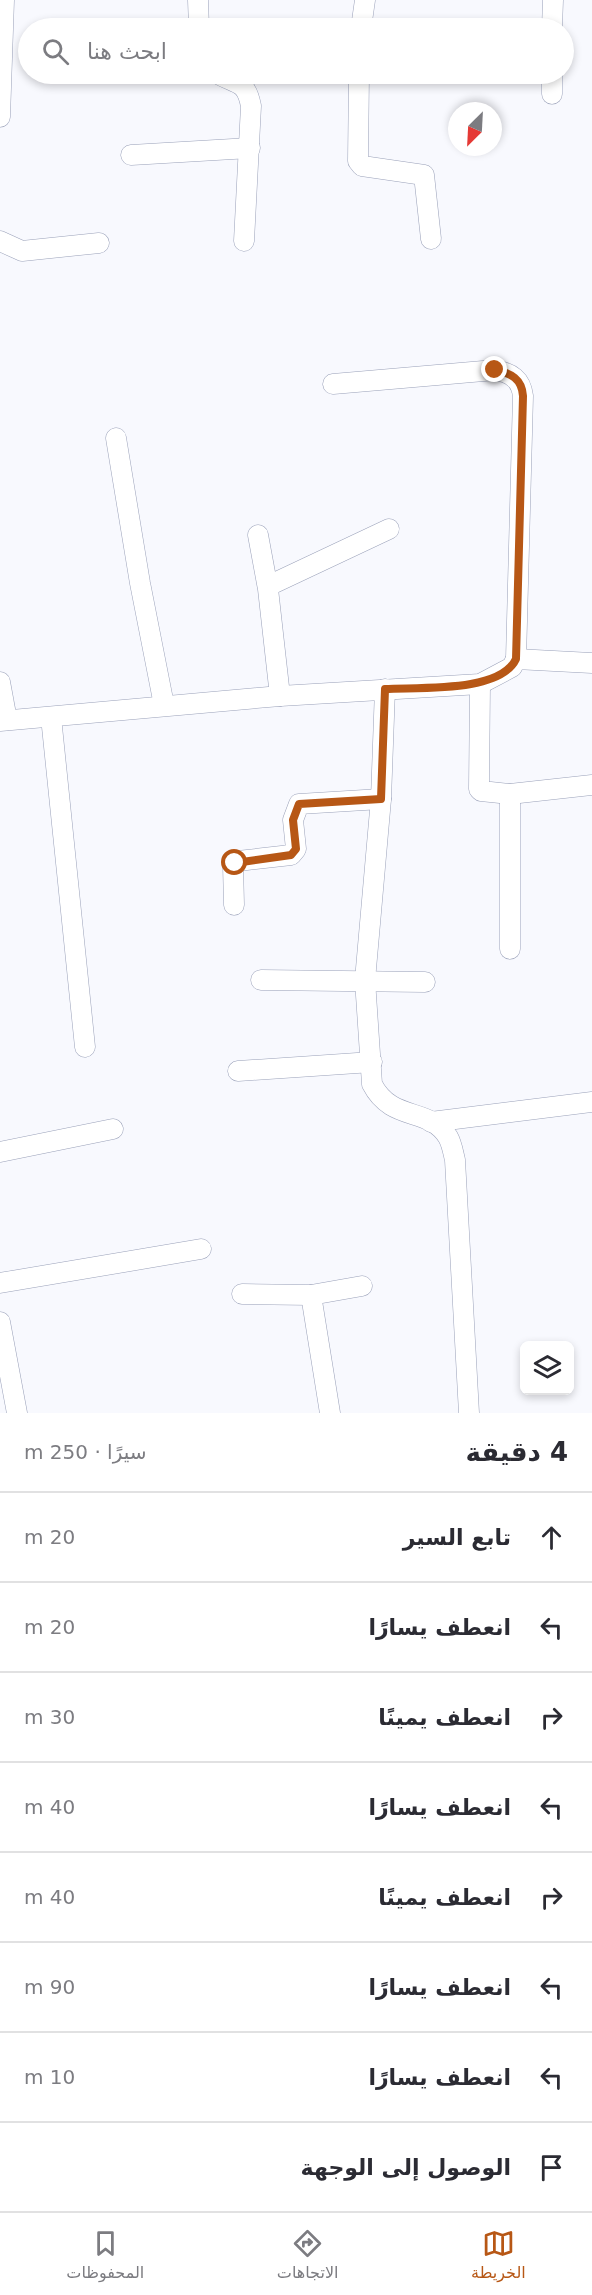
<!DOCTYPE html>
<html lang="ar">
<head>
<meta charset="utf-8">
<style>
	body { margin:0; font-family:"DejaVu Sans",Vazirmatn,sans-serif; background:#f2f2f3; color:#2b2b33; direction:rtl }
	.controls { position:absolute; right:18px; bottom:18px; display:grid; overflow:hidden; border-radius:9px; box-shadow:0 3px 9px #0003 }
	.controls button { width:54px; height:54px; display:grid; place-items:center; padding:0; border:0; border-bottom:2px solid #e1e1e2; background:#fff; color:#2b2b33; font:30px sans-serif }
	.compass { position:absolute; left:448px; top:102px; width:54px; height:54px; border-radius:50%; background:#fff; box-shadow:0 3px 9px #0003; rotate:204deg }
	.stop { position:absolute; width:18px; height:18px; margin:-14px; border:4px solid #b75715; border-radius:50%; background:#fff }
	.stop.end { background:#b75715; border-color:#fff; box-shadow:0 2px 6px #0008 }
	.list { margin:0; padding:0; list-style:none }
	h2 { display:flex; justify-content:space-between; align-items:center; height:78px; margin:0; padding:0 24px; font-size:26px }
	h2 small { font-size:20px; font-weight:400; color:#7c7c81 }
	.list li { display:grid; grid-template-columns:39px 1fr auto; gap:18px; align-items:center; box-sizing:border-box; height:90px; padding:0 24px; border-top:2px solid #e1e1e2 }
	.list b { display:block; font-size:22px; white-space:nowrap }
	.list em { font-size:20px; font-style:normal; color:#7c7c81 }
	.icon { flex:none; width:33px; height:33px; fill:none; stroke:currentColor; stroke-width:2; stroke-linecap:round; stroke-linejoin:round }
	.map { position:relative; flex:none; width:592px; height:1413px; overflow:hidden; direction:ltr }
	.search { position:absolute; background:#fff; box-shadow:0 3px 9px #0003; left:18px; right:18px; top:18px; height:66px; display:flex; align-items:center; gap:15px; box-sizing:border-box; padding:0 21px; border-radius:33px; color:#7c7c81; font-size:22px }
	.sheet { height:798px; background:#fff }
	nav { display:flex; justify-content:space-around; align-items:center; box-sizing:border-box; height:84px; border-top:2px solid #e1e1e2; background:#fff; font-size:16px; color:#7c7c81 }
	nav a { display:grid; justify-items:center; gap:3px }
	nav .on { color:#b75715 }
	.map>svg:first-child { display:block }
</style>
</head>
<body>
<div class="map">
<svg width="592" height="1413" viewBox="0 0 592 1413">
	<rect width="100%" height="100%" fill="#f8f9fe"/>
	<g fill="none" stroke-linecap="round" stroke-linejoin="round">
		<defs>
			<g id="minor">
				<polyline points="198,0 199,28"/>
				<polyline points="361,28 365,0"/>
				<polyline points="552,28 553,0"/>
				<path d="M 218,74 C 237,85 246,80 251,106 L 244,241"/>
				<polyline points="359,74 358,161 362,166 424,175 431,239"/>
				<polyline points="552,94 552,74"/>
				<polyline points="0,117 4,0"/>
				<polyline points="131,155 250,148"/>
				<polyline points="0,241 22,251 99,243"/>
				<path d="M 333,384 L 495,370 C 511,373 521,379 523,396 L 516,659"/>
				<polyline points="116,438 140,583 164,705"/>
				<polyline points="258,535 268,589 280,696"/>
				<polyline points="268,586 389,529"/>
				<polyline points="0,682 7,720"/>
				<polyline points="480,684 479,789 481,791 510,794 592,785"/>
				<path d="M 385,689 L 381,799 L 365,980 L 372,1084 C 392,1123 429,1106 448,1137 C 452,1144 453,1152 455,1160 L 469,1413"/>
				<polyline points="51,717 85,1047"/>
				<polyline points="0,721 280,696 480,684 512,667 516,659 592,663"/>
				<polyline points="510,794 510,949"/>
				<polyline points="234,905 233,865 238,861 291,855 296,849 293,820 299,804 381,799"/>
				<polyline points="261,980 425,982"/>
				<polyline points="238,1071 372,1062"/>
				<polyline points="431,1122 592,1102"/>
				<polyline points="0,1152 113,1129"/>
				<polyline points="0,1283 201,1249"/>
				<polyline points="242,1294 311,1295 362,1286"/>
				<polyline points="311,1295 330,1413"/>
				<polyline points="0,1322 17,1413"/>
			</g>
		</defs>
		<use href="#minor" stroke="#9aa1b9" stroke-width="21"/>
		<use href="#minor" stroke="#fff" stroke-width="20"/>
	</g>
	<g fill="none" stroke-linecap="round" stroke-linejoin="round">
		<path stroke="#b75715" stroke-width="8" d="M 235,863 L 291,855 L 296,849 L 293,820 L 299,804 L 381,799 L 385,689 C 419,687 500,693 516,659 L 523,396 C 522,379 511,373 495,370"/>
	</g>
</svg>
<div class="controls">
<button><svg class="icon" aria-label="layers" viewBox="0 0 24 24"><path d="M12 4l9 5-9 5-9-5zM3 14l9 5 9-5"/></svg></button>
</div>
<svg class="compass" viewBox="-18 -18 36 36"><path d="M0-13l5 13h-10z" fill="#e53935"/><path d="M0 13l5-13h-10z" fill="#7c7c81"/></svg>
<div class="stop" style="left:235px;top:863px"></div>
<div class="stop end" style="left:495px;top:370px"></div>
<div class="search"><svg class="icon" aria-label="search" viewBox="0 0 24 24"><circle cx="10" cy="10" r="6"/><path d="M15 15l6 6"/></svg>ابحث هنا</div>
</div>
<section class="sheet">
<h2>4 دقيقة<small>سيرًا · 250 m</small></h2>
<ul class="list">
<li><svg class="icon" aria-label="ahead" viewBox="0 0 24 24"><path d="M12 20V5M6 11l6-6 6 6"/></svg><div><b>تابع السير</b></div><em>20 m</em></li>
<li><svg class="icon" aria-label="left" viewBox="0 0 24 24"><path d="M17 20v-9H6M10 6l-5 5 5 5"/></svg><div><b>انعطف يسارًا</b></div><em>20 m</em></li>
<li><svg class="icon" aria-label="right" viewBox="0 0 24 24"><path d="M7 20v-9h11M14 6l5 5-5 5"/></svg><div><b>انعطف يمينًا</b></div><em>30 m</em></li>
<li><svg class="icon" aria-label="left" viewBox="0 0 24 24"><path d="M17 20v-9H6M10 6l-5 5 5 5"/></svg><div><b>انعطف يسارًا</b></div><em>40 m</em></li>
<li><svg class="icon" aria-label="right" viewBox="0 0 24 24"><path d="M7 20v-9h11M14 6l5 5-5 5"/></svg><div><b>انعطف يمينًا</b></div><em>40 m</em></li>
<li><svg class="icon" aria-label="left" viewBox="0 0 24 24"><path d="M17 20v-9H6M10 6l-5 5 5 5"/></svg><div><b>انعطف يسارًا</b></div><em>90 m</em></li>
<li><svg class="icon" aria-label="left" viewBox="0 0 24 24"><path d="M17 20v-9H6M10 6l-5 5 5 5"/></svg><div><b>انعطف يسارًا</b></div><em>10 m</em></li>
<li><svg class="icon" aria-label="arrive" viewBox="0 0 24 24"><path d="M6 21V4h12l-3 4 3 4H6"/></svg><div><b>الوصول إلى الوجهة</b></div></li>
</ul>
</section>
<nav>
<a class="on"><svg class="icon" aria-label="map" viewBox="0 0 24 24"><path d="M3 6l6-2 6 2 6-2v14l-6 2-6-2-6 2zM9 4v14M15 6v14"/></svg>الخريطة</a>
<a><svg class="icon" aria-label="directions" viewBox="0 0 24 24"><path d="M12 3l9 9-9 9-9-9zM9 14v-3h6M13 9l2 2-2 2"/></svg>الاتجاهات</a>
<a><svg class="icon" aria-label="saved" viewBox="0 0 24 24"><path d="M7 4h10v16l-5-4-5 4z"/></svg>المحفوظات</a>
</nav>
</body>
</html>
